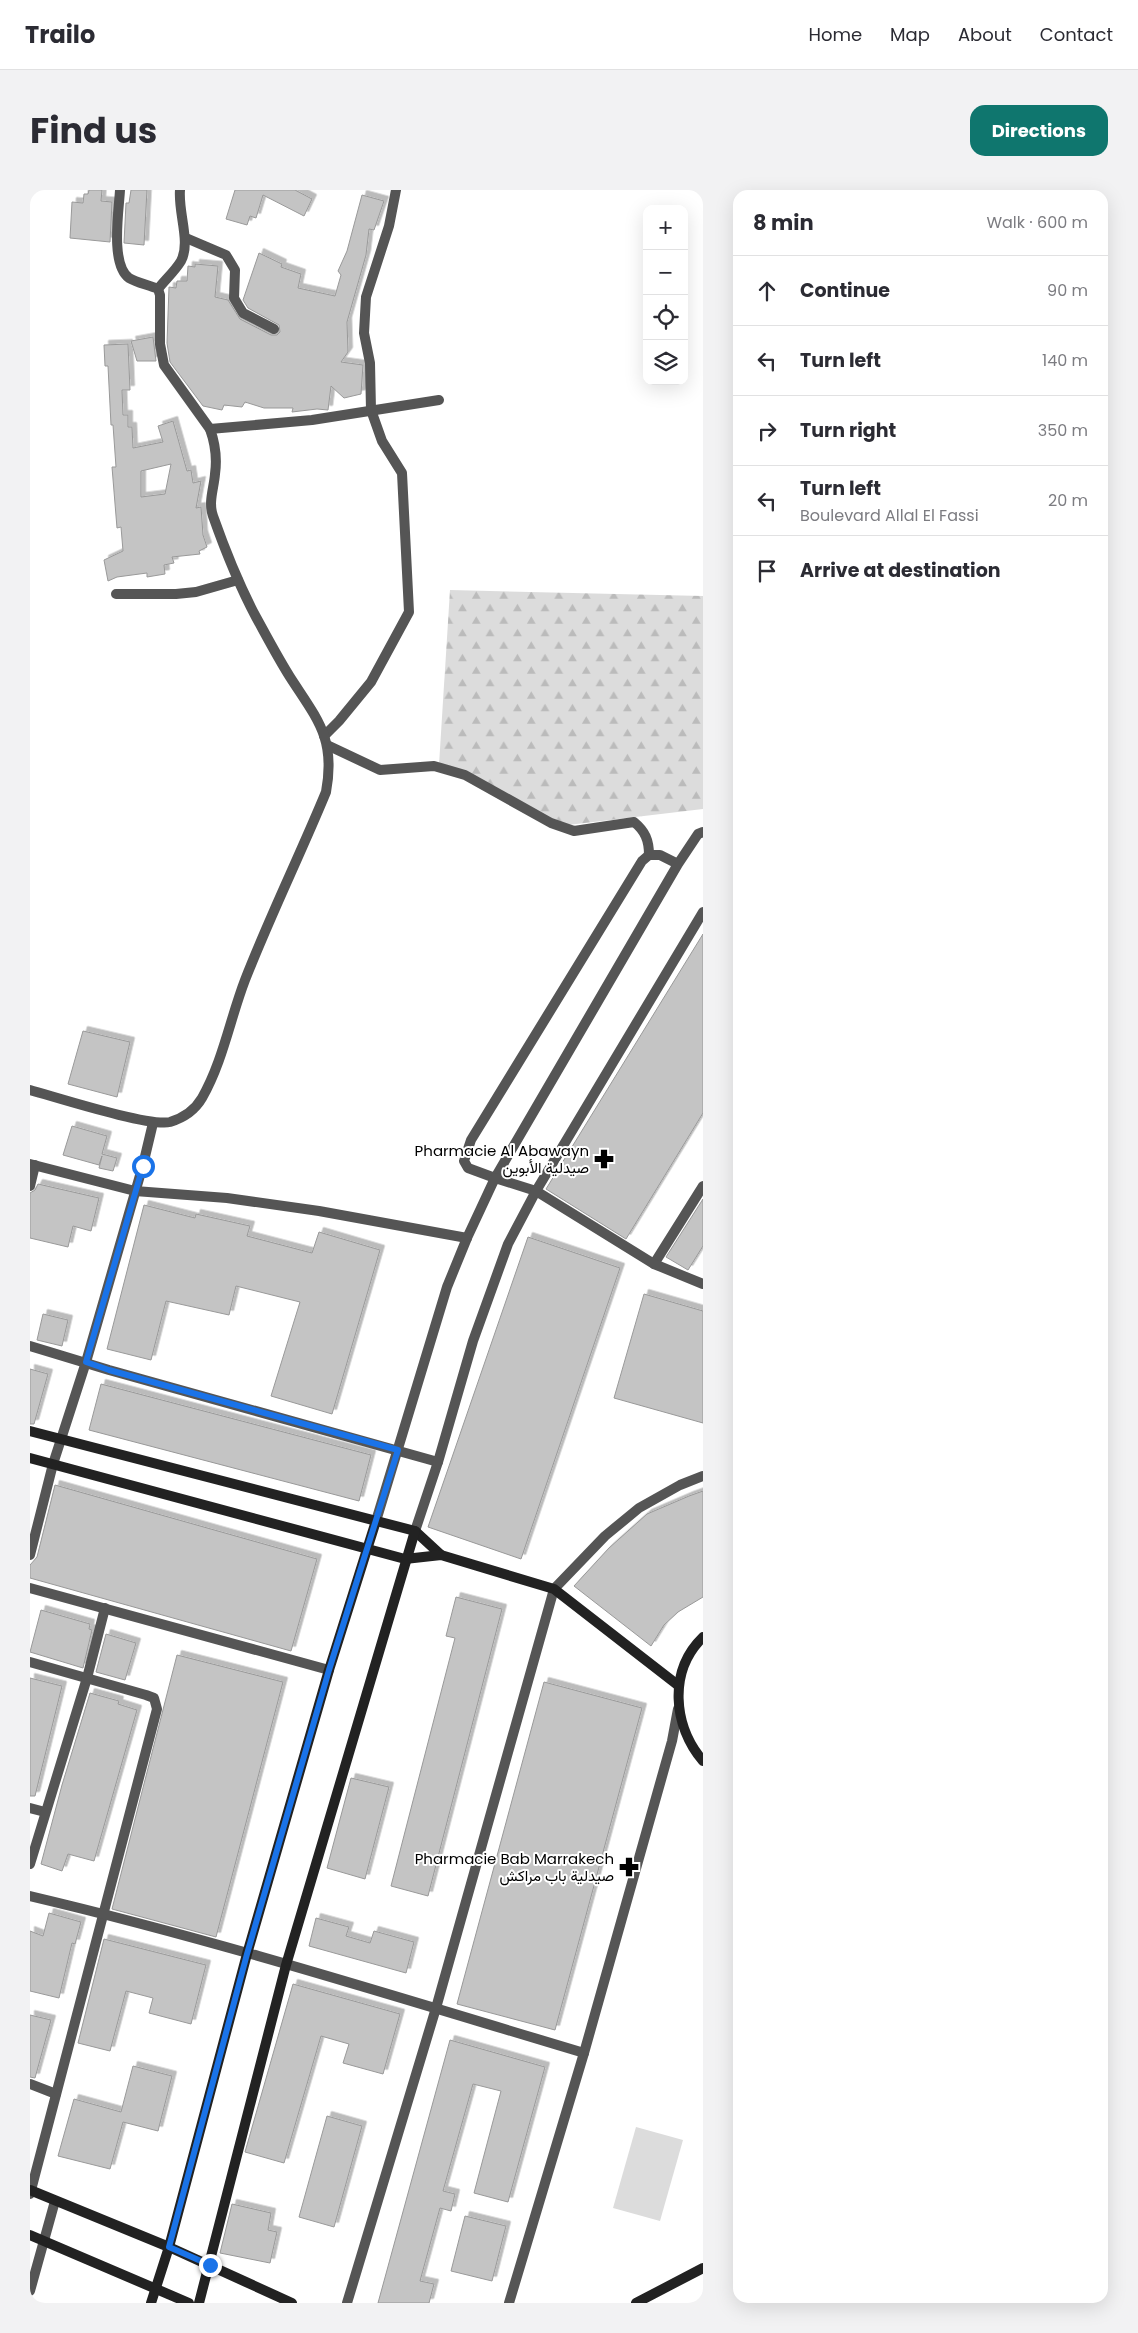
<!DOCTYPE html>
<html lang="en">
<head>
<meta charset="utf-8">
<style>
	body { margin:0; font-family:Poppins,Vazirmatn,sans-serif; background:#f2f2f3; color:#2b2b33 }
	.controls { position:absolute; right:15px; top:15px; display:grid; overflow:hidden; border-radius:10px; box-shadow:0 5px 20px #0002 }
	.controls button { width:45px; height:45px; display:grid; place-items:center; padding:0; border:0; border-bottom:1px solid #e1e1e2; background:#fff; color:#2b2b33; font:25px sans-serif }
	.stop { position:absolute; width:15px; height:15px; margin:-11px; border:4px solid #1a73e8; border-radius:50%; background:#fff }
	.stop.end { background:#1a73e8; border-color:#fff; box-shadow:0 1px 5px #0008 }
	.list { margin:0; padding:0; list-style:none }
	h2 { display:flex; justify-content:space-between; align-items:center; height:65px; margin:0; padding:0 20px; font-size:21px }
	h2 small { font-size:16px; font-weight:400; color:#7c7c81 }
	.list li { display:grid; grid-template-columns:32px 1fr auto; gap:15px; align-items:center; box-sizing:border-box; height:70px; padding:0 20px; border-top:1px solid #e1e1e2 }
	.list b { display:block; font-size:19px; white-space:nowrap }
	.list p { margin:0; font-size:16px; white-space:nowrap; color:#7c7c81 }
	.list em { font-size:16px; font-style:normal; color:#7c7c81 }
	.icon { flex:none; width:28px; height:28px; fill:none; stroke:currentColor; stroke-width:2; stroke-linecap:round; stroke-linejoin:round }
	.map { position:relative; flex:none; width:673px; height:2113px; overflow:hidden; border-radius:15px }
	header { display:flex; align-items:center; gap:30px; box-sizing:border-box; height:70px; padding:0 25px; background:#fff; border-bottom:1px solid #e1e1e2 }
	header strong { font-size:24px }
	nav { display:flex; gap:28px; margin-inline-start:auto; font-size:18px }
	.intro { display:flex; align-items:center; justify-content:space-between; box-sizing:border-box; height:120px; padding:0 30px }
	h1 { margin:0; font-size:35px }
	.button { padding:12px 22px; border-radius:15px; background:#0f766e; color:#fff; font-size:18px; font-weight:700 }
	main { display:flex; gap:30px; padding:0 30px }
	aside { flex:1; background:#fff; border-radius:15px; box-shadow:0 5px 20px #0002 }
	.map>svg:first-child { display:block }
</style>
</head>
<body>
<header>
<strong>Trailo</strong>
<nav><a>Home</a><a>Map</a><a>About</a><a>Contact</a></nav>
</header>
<div class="intro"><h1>Find us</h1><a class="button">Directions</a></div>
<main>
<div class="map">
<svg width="673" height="2113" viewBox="0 0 673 2113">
	<defs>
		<pattern id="forest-firs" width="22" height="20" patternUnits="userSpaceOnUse" patternTransform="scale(1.25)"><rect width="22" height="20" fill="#dcdcdc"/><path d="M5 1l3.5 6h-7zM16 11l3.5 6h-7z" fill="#bbb"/></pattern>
		<filter id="shadow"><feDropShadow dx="4.5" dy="-4.5" stdDeviation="0" flood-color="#0004"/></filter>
	</defs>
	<rect width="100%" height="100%" fill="#fff"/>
	<polygon fill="url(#forest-firs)" points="420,400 673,406 673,619 521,637 409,575"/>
	<polygon fill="#dcdcdc" points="606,1937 653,1950 630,2031 583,2018"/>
	<g fill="#c4c4c4" stroke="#999" fill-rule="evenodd" filter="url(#shadow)">
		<polygon points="59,0 72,0 71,11 82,12 80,52 40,48 42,12 53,13 54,4 58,4"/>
		<polygon points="101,0 117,0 114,55 94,53 96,13 99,13"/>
		<polygon points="205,0 265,0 282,9 274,26 233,5 226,28 220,26 217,35 196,29"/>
		<polygon points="332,5 354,11 344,40 339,39 336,65 317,132 318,162 311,172 333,175 331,204 314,208 301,196 298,220 287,219 262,222 263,218 234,218 215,212 212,217 194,215 192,220 173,216 140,172 137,153 139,97 146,98 147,91 157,91 158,76 165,77 165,74 188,76 185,107 198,110 210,129 241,145 247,145 250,142 249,135 218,118 213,110 229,63 252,74 251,77 271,84 268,98 305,106 311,85 308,81 317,61"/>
		<polygon points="123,147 126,171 107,171 101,151"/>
		<path d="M 98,154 L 100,200 L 92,200 L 93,225 L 98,225 L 98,237 L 102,237 L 103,258 L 133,252 L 128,236 L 143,231 L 157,281 L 161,280 L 163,293 L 171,291 L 166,318 L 171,317 L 173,345 L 177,357 L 169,361 L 170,364 L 142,367 L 144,373 L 134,375 L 135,384 L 117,387 L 117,383 L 87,387 L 78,391 L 74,370 L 93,361 L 91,337 L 87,338 L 82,277 L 86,277 L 83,235 L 81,235 L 78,176 L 75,176 L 74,155 ZM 141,274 L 135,304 L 111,307 L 111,281 Z"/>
		<polygon points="673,744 673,923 596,1049 516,999"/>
		<polygon points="53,841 100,852 87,907 38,894"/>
		<polygon points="42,936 77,946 72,964 87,968 83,981 69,978 72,966 69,975 33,965"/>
		<polygon points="8,994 69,1008 61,1041 43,1036 38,1057 0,1048 0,1003 5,1000"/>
		<polygon points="673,1009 673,1056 658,1080 636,1067"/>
		<polygon points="114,1015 165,1028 166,1024 220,1036 217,1046 282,1063 289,1042 350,1060 302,1224 241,1206 270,1112 206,1096 199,1125 136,1111 121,1170 77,1159"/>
		<polygon points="498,1047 590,1078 491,1369 398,1337"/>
		<polygon points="614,1104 673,1121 673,1233 584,1208"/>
		<polygon points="13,1124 38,1130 32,1156 7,1150"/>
		<polygon points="0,1179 18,1184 4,1234 0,1234"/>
		<polygon points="71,1194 341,1265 329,1311 59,1240"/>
		<polygon points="25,1295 287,1369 261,1461 0,1388 0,1375 7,1367"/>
		<polygon points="673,1301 673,1407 648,1422 634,1435 621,1456 544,1396 579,1358 617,1324 659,1306"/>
		<polygon points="426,1407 472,1419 398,1706 361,1696 425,1448 416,1446"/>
		<polygon points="11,1420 60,1434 59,1439 62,1440 53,1478 0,1462"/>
		<polygon points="76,1444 106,1453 95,1490 66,1482"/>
		<polygon points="147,1465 253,1492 186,1747 82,1719"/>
		<polygon points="0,1488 32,1496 5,1606 0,1606"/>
		<polygon points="514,1492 612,1518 525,1840 427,1814"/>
		<polygon points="60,1503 89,1511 88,1514 107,1520 64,1671 38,1664 32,1681 11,1674 32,1595"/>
		<polygon points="321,1588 359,1597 335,1689 297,1678"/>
		<polygon points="19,1723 51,1732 45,1754 42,1753 29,1808 0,1801 0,1741 13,1746"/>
		<polygon points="286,1728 319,1737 316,1746 340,1753 344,1741 384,1752 376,1783 279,1756"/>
		<polygon points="74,1749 176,1775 161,1834 119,1823 123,1808 96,1801 80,1861 48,1853"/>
		<polygon points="263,1794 370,1824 353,1884 313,1873 319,1854 291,1846 254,1973 215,1962"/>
		<polygon points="0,1825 21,1830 5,1888 0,1887"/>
		<polygon points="420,1850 515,1877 478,2012 444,2003 471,1901 443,1894 413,2001 425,2004 421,2021 410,2018 390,2091 404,2094 399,2113 348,2113"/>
		<polygon points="103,1876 142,1886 128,1941 93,1932 80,1979 28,1966 44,1909 91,1922"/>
		<polygon points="297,1926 332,1936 304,2037 269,2027"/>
		<polygon points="202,2014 241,2023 238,2040 247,2042 240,2073 190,2063"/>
		<polygon points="435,2026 476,2036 462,2091 421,2081"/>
	</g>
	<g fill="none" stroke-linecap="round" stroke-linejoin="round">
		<g stroke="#555" stroke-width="10">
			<polyline points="86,404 146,404 166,402 208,390"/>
			<polyline points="294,546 309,531 341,492 379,422 372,283 352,251 341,220"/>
			<path d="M 297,555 L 350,580 L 404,576 L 435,585 L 521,633 L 544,641 L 604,632 C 615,641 619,650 619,665"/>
			<polyline points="648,674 630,665 619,665 612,671 441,950 434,971 438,978 465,988 648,674 668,644 673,642"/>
		</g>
		<g stroke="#555" stroke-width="10">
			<polyline points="156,48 196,65 205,80 204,108 213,123 244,139"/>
			<path d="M 128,99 C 135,90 145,81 151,71 C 161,52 148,23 150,0"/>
			<polyline points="341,220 340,173 334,143 336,107 359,36 366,0"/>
			<polyline points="180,239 282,230 409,210"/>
			<path d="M 0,900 C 26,907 119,937 140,932 C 153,928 165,920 172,908 C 193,871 200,829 215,790 C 240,726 270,665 296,602 C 306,548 287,529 260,487 C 248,468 237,447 226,427 C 209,395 195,360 183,326 C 178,312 184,298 185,284 C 187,270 185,253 180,239 L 134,175 L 130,154 L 130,105 L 128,99 C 120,95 107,93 99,88 C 80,74 89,20 90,0"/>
			<polyline points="0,974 105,1001 197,1008 289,1021 437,1048"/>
			<polyline points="0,996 5,975"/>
			<polyline points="624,1074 673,996"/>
			<polyline points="0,1156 79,1180 408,1272"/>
			<polyline points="346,1331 417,1097 437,1048 465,988 506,1001 624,1074 673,1094"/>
			<polyline points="385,1341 408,1272 443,1151 478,1054 506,1001 673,722"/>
			<polyline points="0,1365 23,1274 56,1172 113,975 123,933"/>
			<polyline points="0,1398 299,1480"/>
			<polyline points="0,1472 116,1505 124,1508 127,1519 0,2004"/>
			<polyline points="0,1618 15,1622"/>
			<polyline points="0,1674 57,1488 75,1418"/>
			<path d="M 0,1706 C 187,1750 370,1808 554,1863"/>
			<polyline points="0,1894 26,1904"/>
			<polyline points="0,2101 25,2011"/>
			<polyline points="317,2113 406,1818 524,1399 575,1346 609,1318 650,1295 673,1286"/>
			<polyline points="479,2113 554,1863 642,1551 648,1519"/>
		</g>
		<g stroke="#222" stroke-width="10">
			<polyline points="0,1241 385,1341 411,1365"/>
			<polyline points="0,1268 375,1369 411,1365 524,1399 649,1496"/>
			<path d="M 673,1447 C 638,1481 643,1536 673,1571"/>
			<polyline points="0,2000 139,2057 262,2113"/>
			<polyline points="0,2045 159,2113"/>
			<polyline points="121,2113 139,2057 217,1764 299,1480 346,1331"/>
			<polyline points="169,2113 256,1775 385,1341"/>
			<polyline points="606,2113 673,2078"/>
		</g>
	</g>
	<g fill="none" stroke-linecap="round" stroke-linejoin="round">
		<polyline stroke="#1a73e8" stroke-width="6" points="113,976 56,1172 79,1180 368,1260 299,1480 217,1764 139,2057 180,2075"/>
	</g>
	<defs>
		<symbol id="pharmacy-bare" viewBox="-9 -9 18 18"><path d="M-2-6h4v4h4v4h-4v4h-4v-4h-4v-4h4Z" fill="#000" stroke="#fff" stroke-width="2.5" paint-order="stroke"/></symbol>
	</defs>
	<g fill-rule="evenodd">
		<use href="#pharmacy-bare" x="560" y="955" width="28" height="28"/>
		<use href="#pharmacy-bare" x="585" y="1663" width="28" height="28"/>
	</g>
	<g text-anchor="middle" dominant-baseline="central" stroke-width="4" stroke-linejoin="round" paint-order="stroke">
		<g font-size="15" fill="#000" stroke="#fff" text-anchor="end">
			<text x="559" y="960">Pharmacie Al Abawayn<tspan x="559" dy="17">صيدلية الأبوين</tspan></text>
			<text x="584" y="1668">Pharmacie Bab Marrakech<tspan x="584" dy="17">صيدلية باب مراكش</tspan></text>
		</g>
	</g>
</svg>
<div class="controls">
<button>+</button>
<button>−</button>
<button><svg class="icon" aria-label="locate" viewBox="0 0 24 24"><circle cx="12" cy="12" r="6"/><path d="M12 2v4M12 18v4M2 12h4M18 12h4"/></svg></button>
<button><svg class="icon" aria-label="layers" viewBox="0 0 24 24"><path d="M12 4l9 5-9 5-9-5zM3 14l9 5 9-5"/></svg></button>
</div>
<div class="stop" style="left:113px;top:976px"></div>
<div class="stop end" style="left:180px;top:2075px"></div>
</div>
<aside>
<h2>8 min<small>Walk · 600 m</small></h2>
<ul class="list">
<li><svg class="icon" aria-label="ahead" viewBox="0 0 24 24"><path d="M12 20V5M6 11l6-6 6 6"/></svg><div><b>Continue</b></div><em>90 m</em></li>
<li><svg class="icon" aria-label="left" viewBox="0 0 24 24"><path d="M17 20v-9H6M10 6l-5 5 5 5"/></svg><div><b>Turn left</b></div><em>140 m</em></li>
<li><svg class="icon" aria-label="right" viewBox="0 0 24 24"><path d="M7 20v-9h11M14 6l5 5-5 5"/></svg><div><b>Turn right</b></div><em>350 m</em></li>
<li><svg class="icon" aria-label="left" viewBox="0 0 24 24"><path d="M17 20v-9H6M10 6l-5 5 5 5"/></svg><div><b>Turn left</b><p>Boulevard Allal El Fassi</p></div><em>20 m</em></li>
<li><svg class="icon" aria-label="arrive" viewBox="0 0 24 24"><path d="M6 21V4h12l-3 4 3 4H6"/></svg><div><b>Arrive at destination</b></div></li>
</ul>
</aside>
</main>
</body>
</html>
